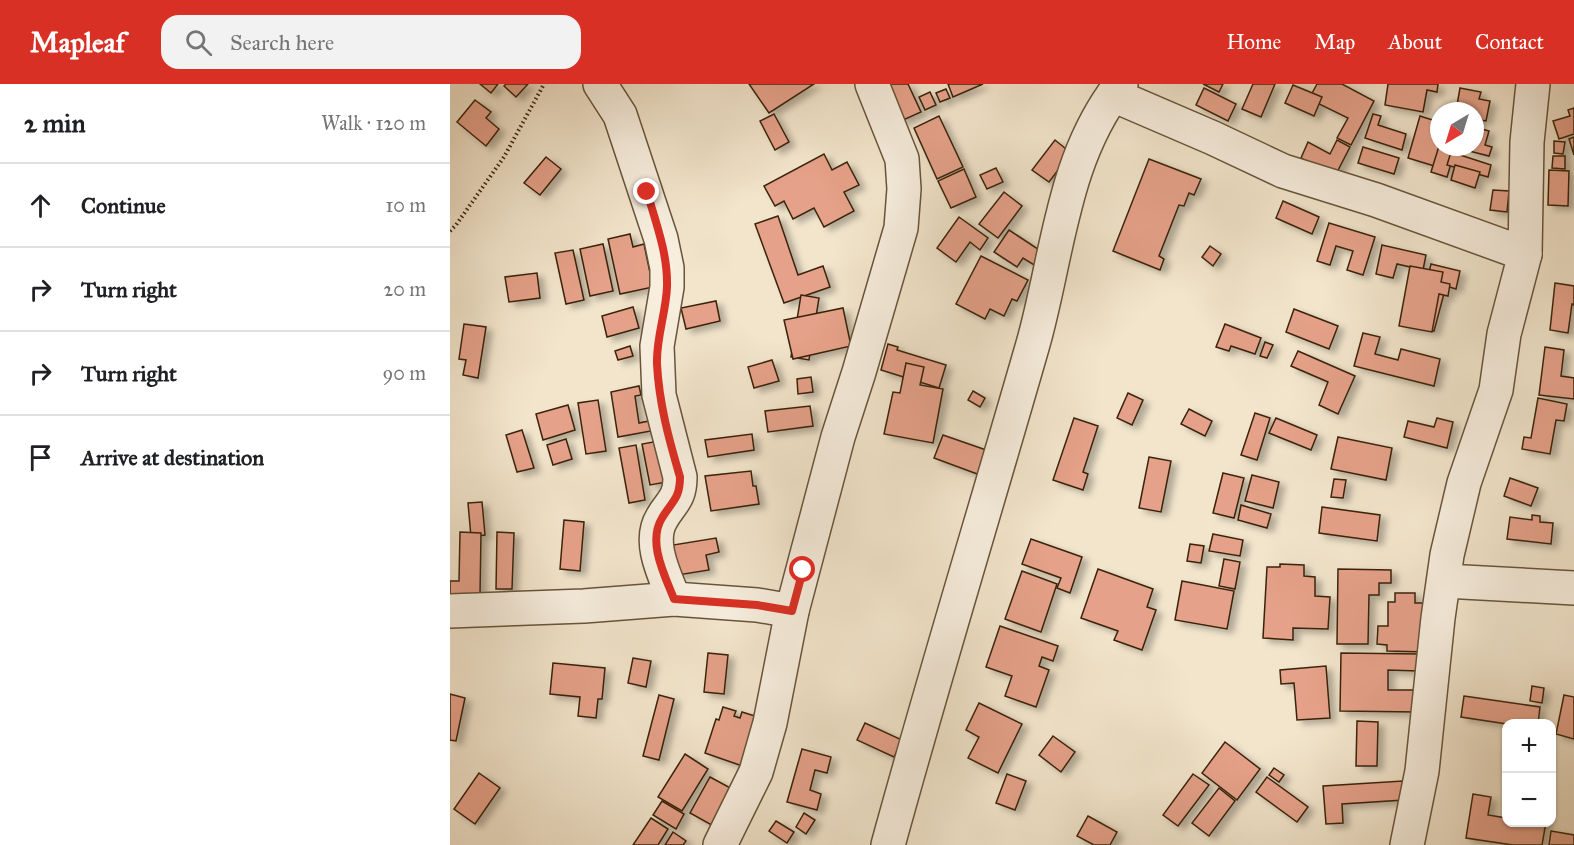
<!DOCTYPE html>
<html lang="en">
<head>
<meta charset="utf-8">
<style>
	body { margin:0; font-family:"IM FELL Great Primer",serif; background:#f2f2f2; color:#202124 }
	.controls { position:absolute; right:18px; bottom:18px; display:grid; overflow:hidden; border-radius:12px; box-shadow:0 2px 4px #0004 }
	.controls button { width:54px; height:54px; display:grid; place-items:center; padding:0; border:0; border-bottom:2px solid #e0e0e0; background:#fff; color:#202124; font:30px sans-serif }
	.compass { position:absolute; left:980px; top:18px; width:54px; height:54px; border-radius:50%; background:#fff; box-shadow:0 2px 4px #0004; rotate:218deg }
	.stop { position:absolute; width:18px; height:18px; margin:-14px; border:4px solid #d93025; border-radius:50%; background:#fff }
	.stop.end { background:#d93025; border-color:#fff; box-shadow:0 2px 6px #0008 }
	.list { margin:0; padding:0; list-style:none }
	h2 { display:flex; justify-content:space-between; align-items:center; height:78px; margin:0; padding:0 24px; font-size:26px }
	h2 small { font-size:20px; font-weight:400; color:#757577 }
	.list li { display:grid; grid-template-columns:39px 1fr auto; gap:18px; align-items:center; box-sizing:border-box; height:84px; padding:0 24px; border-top:2px solid #e0e0e0 }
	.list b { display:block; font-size:22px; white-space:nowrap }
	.list em { font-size:20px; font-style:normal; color:#757577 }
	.icon { flex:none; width:33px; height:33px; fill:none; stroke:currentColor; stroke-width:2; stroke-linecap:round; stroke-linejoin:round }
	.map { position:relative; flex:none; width:1124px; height:761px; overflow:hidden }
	header { display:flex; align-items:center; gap:36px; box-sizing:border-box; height:84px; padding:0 30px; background:#d93025; color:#fff }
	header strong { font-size:28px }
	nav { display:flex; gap:33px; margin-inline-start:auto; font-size:21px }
	.search { width:420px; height:54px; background:#f2f2f2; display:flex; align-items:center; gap:15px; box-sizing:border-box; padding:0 21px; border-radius:18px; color:#757577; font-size:22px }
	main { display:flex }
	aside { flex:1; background:#fff }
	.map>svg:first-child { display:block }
</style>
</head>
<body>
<header>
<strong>Mapleaf</strong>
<div class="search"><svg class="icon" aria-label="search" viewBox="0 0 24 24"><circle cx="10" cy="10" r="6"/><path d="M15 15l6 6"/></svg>Search here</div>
<nav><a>Home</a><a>Map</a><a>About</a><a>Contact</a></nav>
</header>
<main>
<aside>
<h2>2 min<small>Walk · 120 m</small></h2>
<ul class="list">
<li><svg class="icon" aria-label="ahead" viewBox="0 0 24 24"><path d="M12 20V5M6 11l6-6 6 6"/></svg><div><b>Continue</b></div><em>10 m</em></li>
<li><svg class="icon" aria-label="right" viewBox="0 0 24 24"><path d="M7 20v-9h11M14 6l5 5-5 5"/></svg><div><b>Turn right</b></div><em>20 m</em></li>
<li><svg class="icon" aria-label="right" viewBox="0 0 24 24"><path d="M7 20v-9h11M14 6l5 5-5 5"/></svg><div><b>Turn right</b></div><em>90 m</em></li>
<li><svg class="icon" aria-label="arrive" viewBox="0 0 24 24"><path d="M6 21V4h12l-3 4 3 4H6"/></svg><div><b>Arrive at destination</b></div></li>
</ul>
</aside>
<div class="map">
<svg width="1124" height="761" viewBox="0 0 1124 761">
	<defs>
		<filter id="shadow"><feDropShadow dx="6" dy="4" stdDeviation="3" flood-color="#0004"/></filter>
	</defs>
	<rect width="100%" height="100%" fill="#f2e5cc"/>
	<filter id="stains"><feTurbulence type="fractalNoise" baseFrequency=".00333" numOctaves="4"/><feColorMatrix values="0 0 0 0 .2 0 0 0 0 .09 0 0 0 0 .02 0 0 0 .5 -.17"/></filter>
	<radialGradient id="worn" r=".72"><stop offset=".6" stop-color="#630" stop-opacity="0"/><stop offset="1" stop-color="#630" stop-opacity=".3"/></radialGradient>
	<g fill="#e5a189" stroke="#3a240a" stroke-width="1.5" filter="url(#shadow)">
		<polygon points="30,0 48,0 41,9"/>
		<polygon points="56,0 78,0 66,13 54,2"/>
		<polygon points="299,0 364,0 319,29"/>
		<polygon points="434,0 458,0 471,28 451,37"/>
		<polygon points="498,0 533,0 503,13"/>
		<polygon points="753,0 773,0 769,8"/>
		<polygon points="803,0 825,0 811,33 792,25"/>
		<polygon points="867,0 892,0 924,17 901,61 887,54 898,34 859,15"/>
		<polygon points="938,0 988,0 987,8 977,6 973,28 935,21"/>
		<polygon points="843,1 872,13 864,32 835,19"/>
		<polygon points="754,4 786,20 778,37 746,21"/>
		<polygon points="1010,4 1031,8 1029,15 1040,17 1036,37 1025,35 1025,27 1006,27"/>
		<polygon points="496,5 500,14 490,18 486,9"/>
		<polygon points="480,8 486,21 475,26 469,13"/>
		<polygon points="25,16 41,28 36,34 49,45 36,62 7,38"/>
		<polygon points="1124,24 1124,50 1109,55 1103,37 1120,32 1118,26"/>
		<polygon points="324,30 339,58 325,66 310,37"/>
		<polygon points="923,30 931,32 928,41 956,50 952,66 915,54"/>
		<polygon points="489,32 513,83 487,95 464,44"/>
		<polygon points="970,32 989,38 989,68 995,70 991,84 958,74"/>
		<polygon points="1025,43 1039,47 1035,61 1042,63 1039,72 1015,66 1016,63 1025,63"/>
		<polygon points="1124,53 1124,71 1119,55"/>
		<polygon points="605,56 621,69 599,98 582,86"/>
		<polygon points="887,56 900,63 885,92 851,74 858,58 880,70"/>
		<polygon points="1104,57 1115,58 1113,70 1104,69"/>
		<polygon points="989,62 1006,63 997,93 981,88"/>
		<polygon points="913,63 949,74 944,90 908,79"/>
		<polygon points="1001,68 1041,81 1038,93 997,81"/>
		<polygon points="374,70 382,86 397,78 409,101 394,108 404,127 374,143 364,124 343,135 334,117 325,122 314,102"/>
		<polygon points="1103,72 1115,72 1115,85 1102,84"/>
		<polygon points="96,73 111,85 90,111 74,99"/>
		<polygon points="699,75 751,95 744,111 739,109 734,122 729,121 709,172 714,175 710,186 663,167"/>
		<polygon points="1005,81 1030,88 1025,104 1001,96"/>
		<polygon points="546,84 553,98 537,105 530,91"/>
		<polygon points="514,85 526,113 501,124 488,97"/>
		<polygon points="1099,86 1119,87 1118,122 1098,121"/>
		<polygon points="1043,106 1059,107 1057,128 1040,126"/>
		<polygon points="554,108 572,122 548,154 529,140"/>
		<polygon points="833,117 869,133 862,150 826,134"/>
		<polygon points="328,132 348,191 373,182 380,203 334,219 305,140"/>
		<polygon points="509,133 538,154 530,166 520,158 506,178 487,164"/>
		<polygon points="879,139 925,153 913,191 897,186 903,167 886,162 880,181 867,177"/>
		<polygon points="559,146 597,171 589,184 573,174 567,183 544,168"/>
		<polygon points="180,150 183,163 194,160 203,203 170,210 158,155"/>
		<polygon points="153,160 163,207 140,212 130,165"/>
		<polygon points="932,161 976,171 973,186 947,180 943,194 926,190"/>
		<polygon points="760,162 771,170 763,182 752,173"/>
		<polygon points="123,166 134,216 116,220 105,169"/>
		<polygon points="531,172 578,196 567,217 562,215 554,232 540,225 535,235 506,220"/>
		<polygon points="981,180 1010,187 1006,205 996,202 984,247 965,243"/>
		<polygon points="960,182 993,188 991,198 1000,200 998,212 989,210 982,248 949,242"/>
		<polygon points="87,189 90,214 59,218 55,193"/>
		<polygon points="1105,199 1124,202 1124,221 1122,220 1118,249 1100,246"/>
		<polygon points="351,211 369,214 359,276 341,273"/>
		<polygon points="266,217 270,237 236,245 231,224"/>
		<polygon points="183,223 189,244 157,253 152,232"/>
		<polygon points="393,224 401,262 343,275 334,236"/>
		<polygon points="844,225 888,242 879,265 836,248"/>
		<polygon points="14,240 36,243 28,294 13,291 16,276 9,275"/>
		<polygon points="775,240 811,254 805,270 781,262 779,267 766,263"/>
		<polygon points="913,249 930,253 925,270 948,276 951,265 990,275 984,302 904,282"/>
		<polygon points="815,258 823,261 817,274 810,272"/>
		<polygon points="438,260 448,263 447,266 496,281 489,304 431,286"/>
		<polygon points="180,262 183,272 168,276 165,267"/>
		<polygon points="1095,263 1114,266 1111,292 1124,294 1124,315 1089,311"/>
		<polygon points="848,267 905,292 888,330 869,321 878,298 841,282"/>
		<polygon points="322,276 329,297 304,304 298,283"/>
		<polygon points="456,279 474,283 470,301 493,305 483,359 434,350 443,308 450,309"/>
		<polygon points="361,293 363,308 348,310 347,295"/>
		<polygon points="189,302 191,311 185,312 189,339 199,337 201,347 168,353 161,308"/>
		<polygon points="523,307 535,314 530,323 518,316"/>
		<polygon points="678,309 693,316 682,341 667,334"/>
		<polygon points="1088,314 1117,320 1114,337 1106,336 1100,370 1072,365 1074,353 1081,354"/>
		<polygon points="148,316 156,367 136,370 128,319"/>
		<polygon points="118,321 125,346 93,356 86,330"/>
		<polygon points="360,322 363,342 318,348 315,327"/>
		<polygon points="739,325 762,337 755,352 731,340"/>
		<polygon points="805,329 820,334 807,376 791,371"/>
		<polygon points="624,334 648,342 633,388 638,390 633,406 603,396"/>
		<polygon points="826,334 867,351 861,366 819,349"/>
		<polygon points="987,334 1003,338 997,364 954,353 958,337 984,343"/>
		<polygon points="72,346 84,384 67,388 56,351"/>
		<polygon points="302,350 304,366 258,373 255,356"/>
		<polygon points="493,351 539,367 530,391 484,374"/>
		<polygon points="888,353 942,364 936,396 881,385"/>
		<polygon points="116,355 122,375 103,381 97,361"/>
		<polygon points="214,356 222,397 200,401 192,360"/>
		<polygon points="186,361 195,416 179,419 169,364"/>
		<polygon points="699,373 721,377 711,428 689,424"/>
		<polygon points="301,387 303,402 306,402 309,420 261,427 255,392"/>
		<polygon points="773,389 794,394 784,434 763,429"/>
		<polygon points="802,391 829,398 823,424 795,417"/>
		<polygon points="1060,394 1088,404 1081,422 1054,412"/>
		<polygon points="884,395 896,396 893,414 881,413"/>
		<polygon points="32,418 35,451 21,453 18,419"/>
		<polygon points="791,421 821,430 817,444 788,436"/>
		<polygon points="872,423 930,431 927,457 869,449"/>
		<polygon points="1082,431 1090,432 1090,438 1103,439 1101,460 1057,455 1060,433 1082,436"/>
		<polygon points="114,436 134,438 130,487 110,485"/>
		<polygon points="10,448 31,449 30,511 0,510 0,497 9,497"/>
		<polygon points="47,448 64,449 62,505 46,505"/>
		<polygon points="763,450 793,456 790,472 759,467"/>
		<polygon points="266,454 269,468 256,471 259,486 228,491 223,461"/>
		<polygon points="581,455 632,473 620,509 607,504 611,494 572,480"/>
		<polygon points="740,460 754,462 751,479 737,477"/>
		<polygon points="774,475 790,478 785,505 769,502"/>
		<polygon points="830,480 854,481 854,492 865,493 865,512 880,513 878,545 843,544 843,556 813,554 817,483 830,483"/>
		<polygon points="648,485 703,505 697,523 706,526 692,566 664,556 668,547 631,534"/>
		<polygon points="888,485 941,486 941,499 929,499 929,511 919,511 918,560 887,560"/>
		<polygon points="572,487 607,500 591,548 555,535"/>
		<polygon points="732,497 784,507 777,545 725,536"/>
		<polygon points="945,509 965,509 965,519 979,519 978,568 937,567 937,561 927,560 928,542 938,542 938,518 945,518"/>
		<polygon points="550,542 608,562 603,577 592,573 589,582 599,586 586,623 555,612 562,592 536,583"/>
		<polygon points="258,569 278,571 274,610 254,608"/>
		<polygon points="891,569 969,570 969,587 938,586 938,606 968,606 968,628 890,627"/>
		<polygon points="183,574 201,577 196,603 178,599"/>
		<polygon points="103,579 155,584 152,615 148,615 146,634 128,632 130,613 100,610"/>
		<polygon points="876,582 880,634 847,636 844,599 831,600 830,586"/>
		<polygon points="1082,602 1094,604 1092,619 1080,617"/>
		<polygon points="0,610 15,614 6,657 0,656"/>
		<polygon points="209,611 224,615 209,676 193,672"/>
		<polygon points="1114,611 1124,613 1124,655 1106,650"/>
		<polygon points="1014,612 1090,623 1088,640 1057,640 1011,633"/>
		<polygon points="529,619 572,640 548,689 518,674 529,653 516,646"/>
		<polygon points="273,623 286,627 284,632 290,634 292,628 305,632 298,684 255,669 266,635 269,636"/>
		<polygon points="907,637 928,638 927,682 906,682"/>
		<polygon points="415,639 452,656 444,673 407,656"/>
		<polygon points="603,652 625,668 611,688 589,671"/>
		<polygon points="775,658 810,685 787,716 752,689"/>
		<polygon points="352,665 381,673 377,689 365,686 360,706 371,710 367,726 337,718"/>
		<polygon points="235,670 258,685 232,727 208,713"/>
		<polygon points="824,684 834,691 829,698 819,691"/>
		<polygon points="29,689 50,704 25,740 4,725"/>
		<polygon points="557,690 576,697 565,726 546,719"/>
		<polygon points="743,690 759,701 728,742 713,731"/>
		<polygon points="260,693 286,707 267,744 240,729"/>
		<polygon points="817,693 858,723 847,738 806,708"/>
		<polygon points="953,697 954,716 892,720 893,739 876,740 873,702"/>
		<polygon points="769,704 785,717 759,752 742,739"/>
		<polygon points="1023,710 1041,713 1038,731 1056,734 1056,738 1096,738 1092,761 1063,761 1016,754"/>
		<polygon points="212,717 234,730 226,745 203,731"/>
		<polygon points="354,729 365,736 356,750 346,743"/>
		<polygon points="638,732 667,748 660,761 644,761 627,752"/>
		<polygon points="201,734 218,745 208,761 183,761"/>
		<polygon points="326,737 344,748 337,759 319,747"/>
		<polygon points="1101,747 1124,751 1124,761 1099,761"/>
		<polygon points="223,748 236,757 233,761 215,761"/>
	</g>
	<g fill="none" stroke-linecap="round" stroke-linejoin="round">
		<defs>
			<g id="minor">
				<path d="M 150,0 L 170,31 L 211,155 L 217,184 L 217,203 L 207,262 L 209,311 L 230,393 C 230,415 222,417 212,434 C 197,458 215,492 224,515"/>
				<polyline points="663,11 763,54 833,87 926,116 1075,170"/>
				<polyline points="995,497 1124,504"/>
				<polyline points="0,527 134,522 224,515 307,521 342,527"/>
				<polyline points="270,761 306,688 320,639 342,527 388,353 409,288 451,144 454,105 452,75 422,0"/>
				<path d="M 438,761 C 484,593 535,427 583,260 C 608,172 612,74 671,0"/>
				<polyline points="957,761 972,687 988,534 997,471 1014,399 1046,306 1054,250 1075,170 1077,58 1083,0"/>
			</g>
		</defs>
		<use href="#minor" stroke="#68543a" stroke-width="36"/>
		<polyline stroke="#3a240a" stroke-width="4" stroke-dasharray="1.5 3" stroke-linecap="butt" points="0,147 6,141 54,73 94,0"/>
		<use href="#minor" stroke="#f7eede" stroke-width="33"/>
	</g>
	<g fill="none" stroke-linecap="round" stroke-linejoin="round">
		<path stroke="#d93025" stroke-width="8" d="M 197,108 C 206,139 218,170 217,203 C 216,229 206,254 207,280 C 209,319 219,356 230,393 C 230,415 222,417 212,434 C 197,458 215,492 224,515 L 307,521 L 342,527 L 353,486"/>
	</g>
	<rect width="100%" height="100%" filter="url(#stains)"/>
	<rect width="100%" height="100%" fill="url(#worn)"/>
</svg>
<div class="controls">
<button>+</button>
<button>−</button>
</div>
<svg class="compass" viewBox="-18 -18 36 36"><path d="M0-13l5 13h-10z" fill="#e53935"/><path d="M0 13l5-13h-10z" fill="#757577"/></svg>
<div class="stop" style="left:353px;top:486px"></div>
<div class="stop end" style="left:197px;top:108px"></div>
</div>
</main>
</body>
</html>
